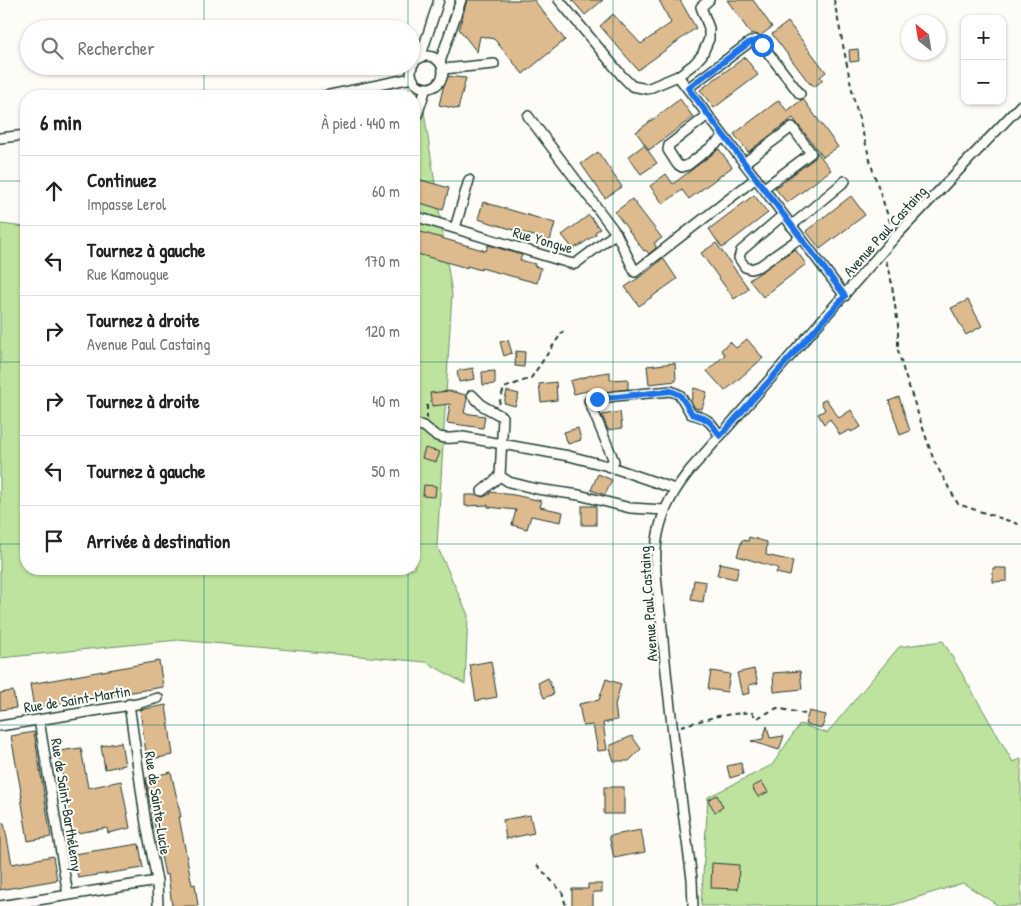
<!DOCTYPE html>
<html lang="fr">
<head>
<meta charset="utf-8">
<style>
	body { margin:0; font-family:"Patrick Hand",sans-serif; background:#f2f2f2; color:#222 }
	.controls { position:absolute; right:15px; top:15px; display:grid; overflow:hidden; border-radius:10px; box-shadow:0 1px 4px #0004 }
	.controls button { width:45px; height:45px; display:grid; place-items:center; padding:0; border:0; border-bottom:1px solid #e0e0e0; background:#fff; color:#222; font:25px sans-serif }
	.compass { position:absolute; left:901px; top:15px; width:45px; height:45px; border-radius:50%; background:#fff; box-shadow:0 1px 4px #0004; rotate:330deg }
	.stop { position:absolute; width:15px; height:15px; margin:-11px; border:4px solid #1a73e8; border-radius:50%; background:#fff }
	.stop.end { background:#1a73e8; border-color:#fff; box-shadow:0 1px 5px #0008 }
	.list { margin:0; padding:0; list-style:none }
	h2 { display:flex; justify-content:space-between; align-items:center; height:65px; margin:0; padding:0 20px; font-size:21px }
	h2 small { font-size:16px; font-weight:400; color:#767676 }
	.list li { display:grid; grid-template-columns:32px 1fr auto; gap:15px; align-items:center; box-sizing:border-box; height:70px; padding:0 20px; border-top:1px solid #e0e0e0 }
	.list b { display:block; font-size:19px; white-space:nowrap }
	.list p { margin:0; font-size:16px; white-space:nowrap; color:#767676 }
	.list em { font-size:16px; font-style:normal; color:#767676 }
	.icon { flex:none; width:28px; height:28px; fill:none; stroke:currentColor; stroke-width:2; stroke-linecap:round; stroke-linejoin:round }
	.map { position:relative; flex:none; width:1021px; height:906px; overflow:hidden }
	.search { position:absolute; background:#fff; box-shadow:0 1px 4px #0004; left:20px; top:20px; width:400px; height:55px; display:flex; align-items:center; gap:12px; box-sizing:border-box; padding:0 18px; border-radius:28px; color:#767676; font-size:19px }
	.panel { position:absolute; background:#fff; box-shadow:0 1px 4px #0004; left:20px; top:90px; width:400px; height:485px; border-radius:20px }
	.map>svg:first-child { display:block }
</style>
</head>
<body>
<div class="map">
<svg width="1021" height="906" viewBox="0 0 1021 906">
	<rect width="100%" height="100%" fill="#fdfcf7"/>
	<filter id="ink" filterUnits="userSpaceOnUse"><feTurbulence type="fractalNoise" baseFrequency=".02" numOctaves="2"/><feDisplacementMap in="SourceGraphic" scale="10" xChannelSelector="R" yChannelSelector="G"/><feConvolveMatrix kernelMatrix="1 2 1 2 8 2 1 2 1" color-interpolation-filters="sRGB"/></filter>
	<g filter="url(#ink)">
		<g fill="#bde39e" stroke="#6e9069">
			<polygon points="387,91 421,92 452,294 437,546 468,615 465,684 426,662 178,640 0,658 0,224 26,227 26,569 414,569 414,96 378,96"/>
			<polygon points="943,641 1013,762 1021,759 1021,906 999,906 963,883 890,906 701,906 708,797 772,765 800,724 827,733 899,647"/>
		</g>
		<g fill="#deba8f" stroke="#1f3d34">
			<polygon points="467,0 534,0 565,40 523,74 494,39 480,36 477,52 459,29"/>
			<polygon points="572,0 603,0 585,15"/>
			<polygon points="659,0 680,0 696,28 638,70 600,26 613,14 641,44 671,23"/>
			<polygon points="727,0 753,0 772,27 760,36 753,33 751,34"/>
			<polygon points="788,22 826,72 820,77 823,80 814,87 811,83 810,84 772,34"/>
			<polygon points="858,49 859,61 850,62 849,50"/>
			<polygon points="745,57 758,75 714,108 700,90"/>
			<polygon points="446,76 466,78 458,109 439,105"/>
			<polygon points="680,99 693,117 649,150 636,132"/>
			<polygon points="803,99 838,147 823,157 793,118 748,152 734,134 779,100 787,111"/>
			<polygon points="644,145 657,163 641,174 628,157"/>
			<polygon points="719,149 732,167 689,199 682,190 663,204 650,186 666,174 673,184"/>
			<polygon points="598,152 622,187 605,198 581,164"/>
			<polygon points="817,152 831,170 787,203 775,188 815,158"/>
			<polygon points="414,178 449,188 443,210 414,201"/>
			<polygon points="754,195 768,213 722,248 709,229"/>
			<polygon points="851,196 865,215 820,249 806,231"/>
			<polygon points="632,199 662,238 654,243 656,246 656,248 649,254 646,250 644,251 615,212"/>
			<polygon points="483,202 555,223 550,241 478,219"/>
			<polygon points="589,215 600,229 595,232 596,234 578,247 577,246 573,249 562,235"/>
			<polygon points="414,230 486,251 488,245 522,255 520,260 535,264 534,266 541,268 537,283 481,268 481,270 467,266 467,268 414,253"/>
			<polygon points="716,243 749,289 734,299 701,253"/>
			<polygon points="795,249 806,264 763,297 749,280"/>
			<polygon points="663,258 677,279 639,306 625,287 647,272"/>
			<polygon points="968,300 982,326 966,335 951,308"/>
			<polygon points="747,339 763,358 725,391 707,371 725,355 721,350 730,342 736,348"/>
			<polygon points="508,340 512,353 504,356 500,342"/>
			<polygon points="516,351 525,352 524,367 515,366"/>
			<polygon points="675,363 676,381 649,384 647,366"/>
			<polygon points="473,368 475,379 459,382 457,371"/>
			<polygon points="495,371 495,384 483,385 482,372"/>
			<polygon points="610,372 610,380 628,379 628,389 599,393 599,388 574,394 570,381 596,374"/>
			<polygon points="556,382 557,400 541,402 539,384"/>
			<polygon points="694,388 707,392 702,409 695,408 691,401"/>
			<polygon points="449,391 466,395 467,399 464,413 485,416 483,428 447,423 450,404 432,406 430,393"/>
			<polygon points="507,391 519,394 515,406 504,403"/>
			<polygon points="899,397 910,431 900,435 889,401"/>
			<polygon points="826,399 839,418 851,410 861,427 851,432 850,430 840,435 830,419 824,424 818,414 825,410 821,402"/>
			<polygon points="620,412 622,428 608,430 602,415"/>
			<polygon points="578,428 581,440 568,444 564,432"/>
			<polygon points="425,448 440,452 436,462 422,458"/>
			<polygon points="598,474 612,480 605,495 591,490"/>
			<polygon points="424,485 436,486 435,497 423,496"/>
			<polygon points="490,492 514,495 542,501 540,507 563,512 561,522 531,516 527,529 512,525 516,510 488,507 488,505 465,506 465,495 477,495 483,497 490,494"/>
			<rect x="582" y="506" width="14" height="19"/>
			<polygon points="749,537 767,542 766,555 793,561 790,576 776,573 778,568 737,556 742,540 748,541"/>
			<polygon points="720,563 739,567 736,579 717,575"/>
			<polygon points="993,568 1007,568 1007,581 993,582"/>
			<polygon points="694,580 706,582 703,602 691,600"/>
			<polygon points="159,661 163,687 34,708 30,684"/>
			<polygon points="491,661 497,697 476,701 470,665"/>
			<polygon points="754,669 758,683 749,685 750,693 742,695 737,673"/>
			<polygon points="711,671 730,674 727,692 708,689"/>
			<polygon points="800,671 802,689 774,692 773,673"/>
			<polygon points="548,678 554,694 544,698 538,683"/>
			<polygon points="606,679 621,684 615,705 617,720 603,723 607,750 598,751 593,725 583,726 579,704 599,700"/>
			<polygon points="13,691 16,708 0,710 0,693"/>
			<polygon points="166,705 173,755 147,760 140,710"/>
			<polygon points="809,711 826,715 822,728 805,724"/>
			<polygon points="767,726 770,738 784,736 779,750 751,741 763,739"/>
			<polygon points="34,732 51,837 28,841 21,797 22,797 11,736"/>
			<polygon points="632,736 641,749 629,761 614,761 609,746"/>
			<polygon points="121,742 125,765 105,769 101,746"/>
			<polygon points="81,748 88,788 121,781 130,828 108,833 107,828 71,834 59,751"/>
			<polygon points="741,763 743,774 730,778 727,766"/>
			<polygon points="171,772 181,817 179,817 192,885 195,884 198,906 172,906 168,874 165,875 148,793 146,778"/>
			<polygon points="762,782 768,792 758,797 752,787"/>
			<rect x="604" y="787" width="20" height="27"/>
			<polygon points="717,795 723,807 715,812 708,800"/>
			<polygon points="530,815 534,833 506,839 503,820"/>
			<polygon points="0,823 4,823 12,864 53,856 57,880 0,890"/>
			<polygon points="641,830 645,852 614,858 609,836"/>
			<polygon points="139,844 143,868 78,878 74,854"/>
			<polygon points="712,863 739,865 738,889 711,888"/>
			<polygon points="588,884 602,884 602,892 593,892 593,906 572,906 572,889 588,889"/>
		</g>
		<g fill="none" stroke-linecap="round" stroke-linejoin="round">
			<defs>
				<g id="street">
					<polyline points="559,0 622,76 632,86 647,89 678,76 694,64 702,55 709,39 709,28 701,7 709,0"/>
					<circle cx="427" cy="72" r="16"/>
					<polyline points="420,58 439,0"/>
					<polyline points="440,62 461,0"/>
					<polyline points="443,69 494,64"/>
					<polyline points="678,76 845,296"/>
					<polyline points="688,88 750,42 755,40 762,45 800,94"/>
					<polyline points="325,96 412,78"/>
					<polyline points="708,115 669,145 668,150 677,164 682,167 688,165 724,137"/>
					<polyline points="528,116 616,233 635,272 756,178"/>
					<polyline points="414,124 426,88"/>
					<polyline points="0,138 26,135"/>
					<polyline points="744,163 792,127 811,153 764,188"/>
					<polyline points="783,215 741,251 739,258 745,267 751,269 760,266 800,238"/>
					<polyline points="414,216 569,263 575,264 579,261 616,233"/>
					<polyline points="791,226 845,181"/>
					<polyline points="455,228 469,180"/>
					<polyline points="472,395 483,406 503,417 500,476 482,491"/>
					<path d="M 414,424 C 430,427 423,427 435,435 C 443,440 454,438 463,437 L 569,456 L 608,466 L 675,489"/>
					<path d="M 608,466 L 614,461 L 589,401 L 615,396 L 671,391 L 680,395 L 691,414 C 708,418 711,422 720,436"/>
					<polyline points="500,476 509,482 537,489 579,495 630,508 665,510"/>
					<polyline points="129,704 146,824 157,881 158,906"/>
					<polyline points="39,720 68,895"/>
					<polyline points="0,726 137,704 158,698"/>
					<polyline points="0,906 157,881"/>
					<path d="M 693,906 L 692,879 C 681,796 669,713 662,629 C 659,598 652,565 658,534 C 663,509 674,490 690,470 L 895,237 L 1021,105"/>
				</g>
			</defs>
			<use href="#street" stroke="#1f3d34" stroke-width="12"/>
			<g stroke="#1f3d34" stroke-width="2" stroke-dasharray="5 4" stroke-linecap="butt">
				<polyline points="834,0 854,100 873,171 892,228"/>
				<polyline points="886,261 890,273 898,325 898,350 904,372 934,461 958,504 1021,525"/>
				<polyline points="499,404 504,388 531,378 563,331"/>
				<polyline points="427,419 427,405"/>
				<polyline points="681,726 718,716 751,712 757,718 777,708 805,714"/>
				<polyline points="537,865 562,892 566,906"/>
			</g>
			<use href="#street" stroke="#fdfcf7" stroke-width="9"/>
		</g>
	</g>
	<g fill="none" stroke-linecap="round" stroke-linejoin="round" filter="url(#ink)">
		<path stroke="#1a73e8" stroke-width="6" d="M 597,399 L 671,391 L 680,395 L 692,414 C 708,418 711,422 720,436 L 845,296 L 688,88 L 750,42 L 757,41 L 762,45"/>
	</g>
	<path fill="none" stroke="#0f766e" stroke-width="1" stroke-opacity="0.55" d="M 204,0 L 204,29M 408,0 L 408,29M 613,0 L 613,906M 817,0 L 817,906M 204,66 L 204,96M 408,66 L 408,96M 0,181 L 26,181M 414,181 L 1021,181M 0,362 L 26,362M 414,362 L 1021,362M 0,544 L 26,544M 414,544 L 1021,544M 204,569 L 204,906M 408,569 L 408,906M 0,725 L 1021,725"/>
	<g text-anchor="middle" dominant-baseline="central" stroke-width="4" stroke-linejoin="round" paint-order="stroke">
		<g font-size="15" fill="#1f3d34" stroke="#fdfcf7">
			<text transform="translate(885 231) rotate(-48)">Avenue Paul Castaing</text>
			<text transform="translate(543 240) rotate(16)">Rue Yongwe</text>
			<text transform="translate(648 604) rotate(-94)">Avenue Paul Castaing</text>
			<text transform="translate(77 699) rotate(-9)">Rue de Saint-Martin</text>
			<text transform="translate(158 803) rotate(81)">Rue de Sainte-Lucie</text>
			<text transform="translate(67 805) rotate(81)">Rue de Saint-Barthélemy</text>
		</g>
	</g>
</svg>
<div class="controls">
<button>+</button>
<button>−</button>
</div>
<svg class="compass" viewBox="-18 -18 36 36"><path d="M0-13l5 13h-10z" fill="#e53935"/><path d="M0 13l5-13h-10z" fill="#767676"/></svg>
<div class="stop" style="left:762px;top:45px"></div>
<div class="stop end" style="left:597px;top:399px"></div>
<div class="search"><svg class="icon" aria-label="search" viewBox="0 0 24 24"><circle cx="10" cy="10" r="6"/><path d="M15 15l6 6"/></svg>Rechercher</div>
<section class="panel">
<h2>6 min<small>À pied · 440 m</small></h2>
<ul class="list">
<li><svg class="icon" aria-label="ahead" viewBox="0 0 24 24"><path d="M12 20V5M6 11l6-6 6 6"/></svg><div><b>Continuez</b><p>Impasse Lerol</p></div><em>60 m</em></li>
<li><svg class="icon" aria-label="left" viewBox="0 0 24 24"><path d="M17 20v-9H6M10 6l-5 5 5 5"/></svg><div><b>Tournez à gauche</b><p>Rue Kamougue</p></div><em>170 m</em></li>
<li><svg class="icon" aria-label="right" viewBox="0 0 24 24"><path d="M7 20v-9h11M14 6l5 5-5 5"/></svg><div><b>Tournez à droite</b><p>Avenue Paul Castaing</p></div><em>120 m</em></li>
<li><svg class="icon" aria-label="right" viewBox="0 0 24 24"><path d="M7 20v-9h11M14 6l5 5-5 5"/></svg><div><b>Tournez à droite</b></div><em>40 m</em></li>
<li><svg class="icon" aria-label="left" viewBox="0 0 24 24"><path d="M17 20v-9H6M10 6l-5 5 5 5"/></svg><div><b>Tournez à gauche</b></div><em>50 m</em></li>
<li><svg class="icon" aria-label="arrive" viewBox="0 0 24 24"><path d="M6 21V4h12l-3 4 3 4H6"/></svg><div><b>Arrivée à destination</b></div></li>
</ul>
</section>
</div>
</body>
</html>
